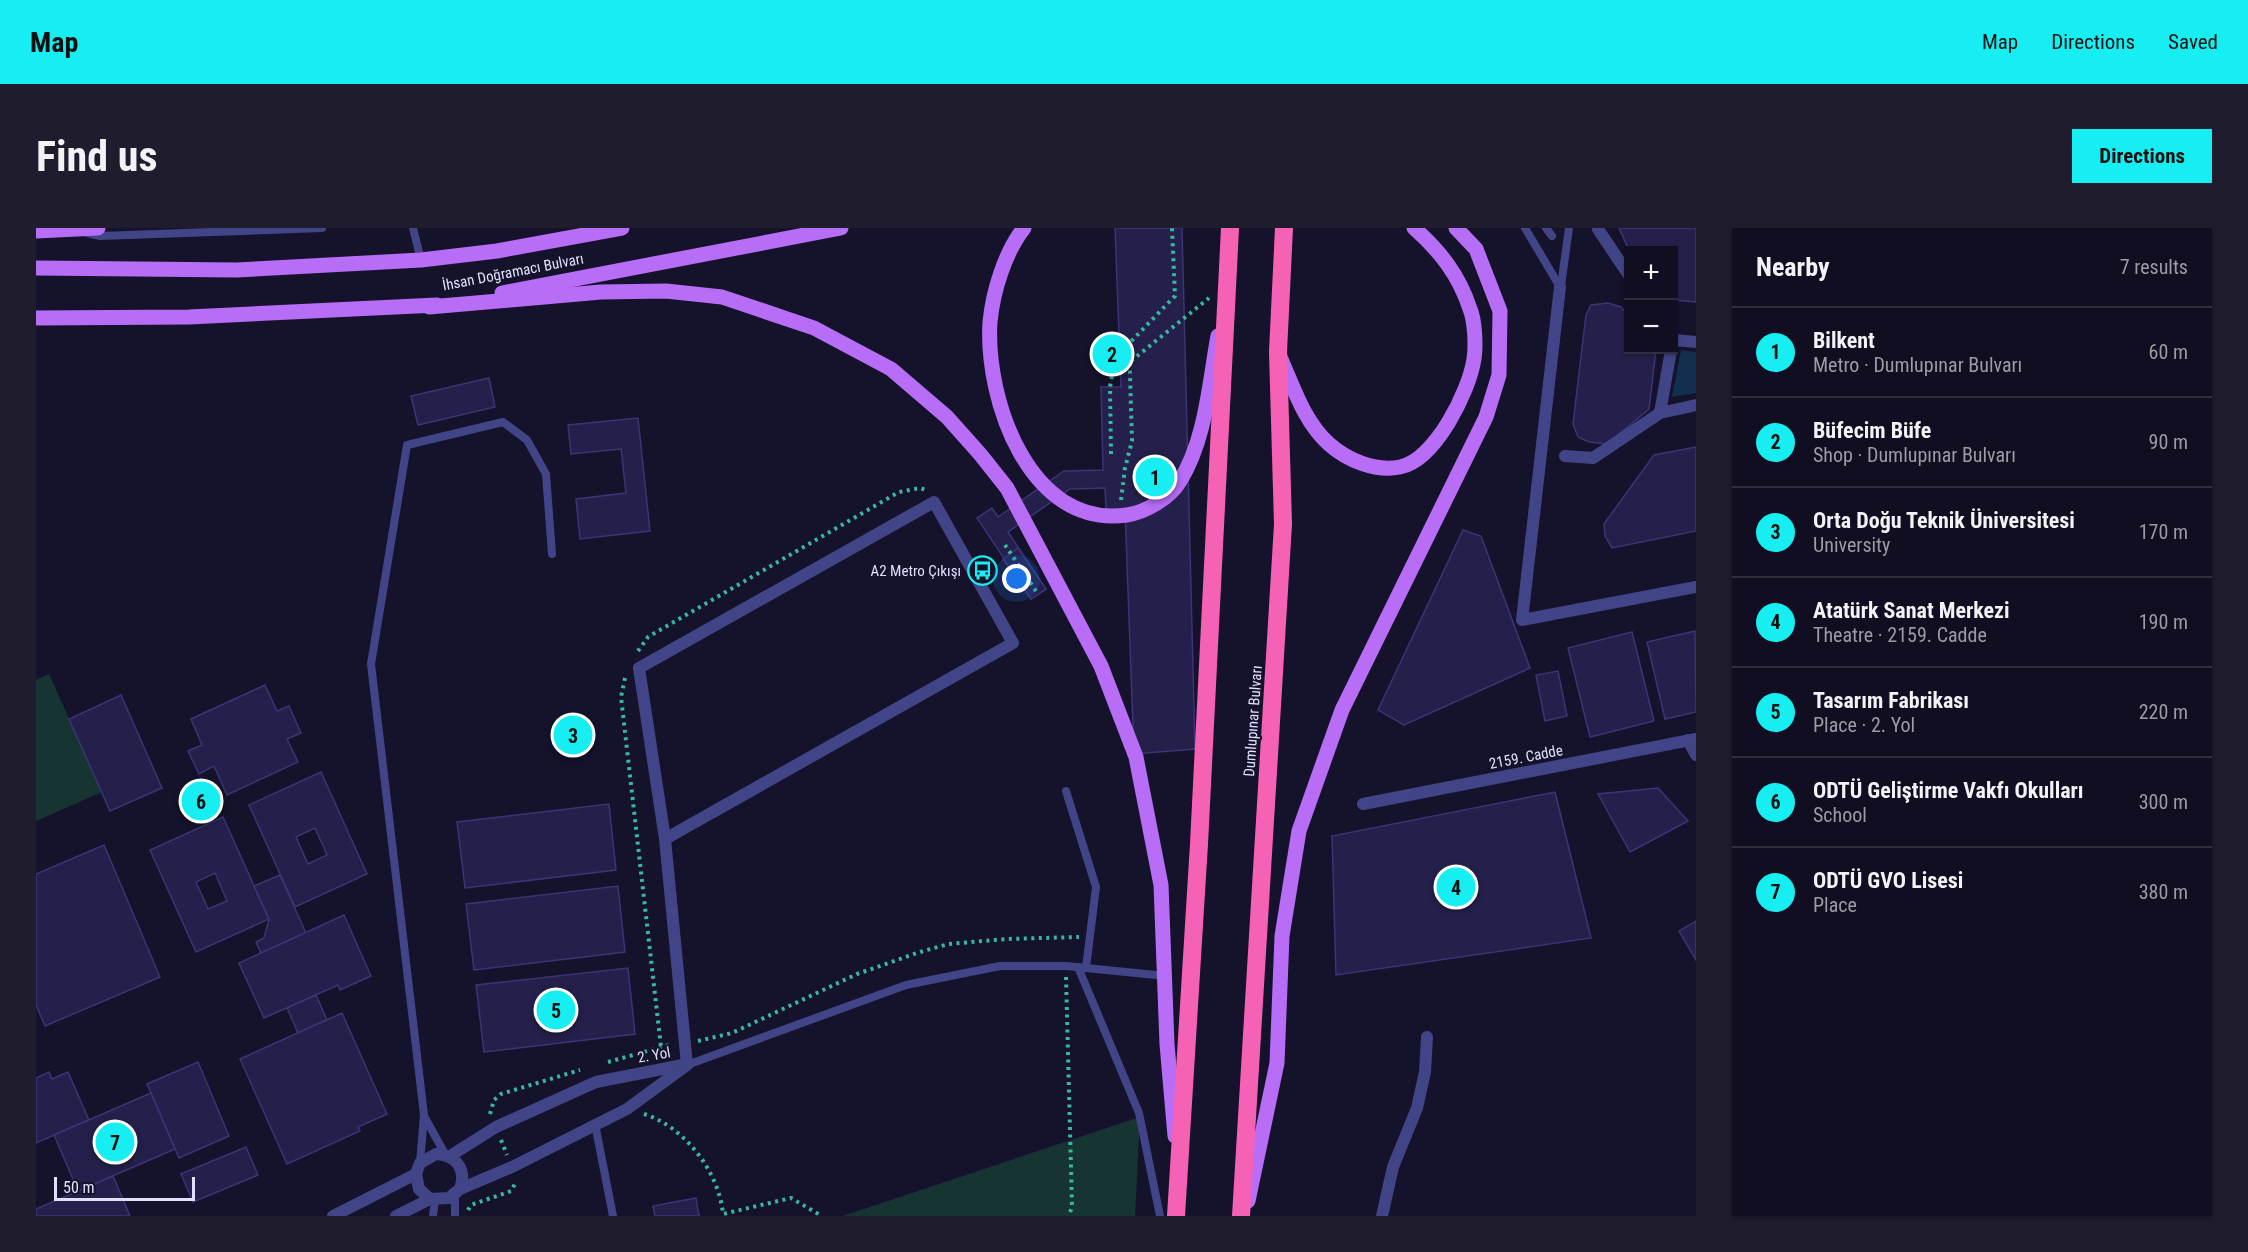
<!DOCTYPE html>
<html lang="en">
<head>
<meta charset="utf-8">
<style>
	body { margin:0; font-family:"Roboto Condensed",sans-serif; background:#1e1c2d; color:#f1f3f6 }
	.controls { position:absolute; right:18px; top:18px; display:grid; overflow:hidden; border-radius:0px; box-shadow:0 2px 4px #0004 }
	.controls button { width:54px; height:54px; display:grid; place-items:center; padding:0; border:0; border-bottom:2px solid #302e3e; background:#100e20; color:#f1f3f6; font:30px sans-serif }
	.scale { position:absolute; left:18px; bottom:15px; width:141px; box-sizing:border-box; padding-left:6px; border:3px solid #e0dffd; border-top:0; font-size:16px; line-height:21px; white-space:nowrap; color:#e0dffd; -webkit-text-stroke:4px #15132b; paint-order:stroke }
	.you { position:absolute; left:981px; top:351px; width:21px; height:21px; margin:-15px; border:4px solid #fff; border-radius:50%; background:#1a73e8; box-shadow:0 0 0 9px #1a73e833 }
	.badge { display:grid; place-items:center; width:39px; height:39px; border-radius:50%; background:#17eef1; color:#111; font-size:20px; font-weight:700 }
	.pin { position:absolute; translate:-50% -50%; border:3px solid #fff; box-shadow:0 2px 6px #0006 }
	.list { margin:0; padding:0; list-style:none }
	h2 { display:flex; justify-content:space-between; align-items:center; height:78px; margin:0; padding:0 24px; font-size:26px }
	h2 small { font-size:20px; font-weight:400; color:#9c9ca5 }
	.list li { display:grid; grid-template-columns:39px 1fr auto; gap:18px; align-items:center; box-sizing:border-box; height:90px; padding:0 24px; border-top:2px solid #302e3e }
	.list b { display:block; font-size:22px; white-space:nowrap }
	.list p { margin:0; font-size:20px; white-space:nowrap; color:#9c9ca5 }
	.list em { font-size:20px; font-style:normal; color:#9c9ca5 }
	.map { position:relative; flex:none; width:1660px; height:988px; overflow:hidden; border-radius:0px }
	header { display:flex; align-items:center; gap:36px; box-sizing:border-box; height:84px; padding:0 30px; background:#17eef1; color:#111 }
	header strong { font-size:28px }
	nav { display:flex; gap:33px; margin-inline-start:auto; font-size:21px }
	.intro { display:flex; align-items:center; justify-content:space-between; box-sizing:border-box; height:144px; padding:0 36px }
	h1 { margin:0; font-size:42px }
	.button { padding:15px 27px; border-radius:0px; background:#17eef1; color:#111; font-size:21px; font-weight:700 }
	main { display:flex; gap:36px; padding:0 36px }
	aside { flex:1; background:#100e20; border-radius:0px; box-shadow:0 2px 4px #0004 }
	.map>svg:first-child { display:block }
</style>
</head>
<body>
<header>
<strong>Map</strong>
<nav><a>Map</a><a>Directions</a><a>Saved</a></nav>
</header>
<div class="intro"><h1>Find us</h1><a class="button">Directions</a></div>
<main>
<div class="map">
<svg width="1660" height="988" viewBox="0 0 1660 988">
	<rect width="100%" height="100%" fill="#15132b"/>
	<g fill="#163431">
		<polygon points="13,446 66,564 0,593 0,452"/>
		<polygon points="1104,889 1099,988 807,988"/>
	</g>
	<polygon fill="#132f4f" points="1645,122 1660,124 1660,165 1636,169"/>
	<g fill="#25204b" stroke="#3b3475" stroke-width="1.5" fill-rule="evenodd">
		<polygon points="1079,0 1146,0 1159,521 1098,526 1089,281 1070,282 1069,260 1034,261 972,304 1010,361 995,371 941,290 956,280 962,289 1028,243 1067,242 1065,159 1085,159"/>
		<polygon points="1583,0 1660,0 1660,74 1638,72 1638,22 1593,22"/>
		<polygon points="1572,75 1585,79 1592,87 1592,122 1620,122 1613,181 1571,216 1553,214 1542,209 1537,196 1550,87 1555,77"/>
		<polygon points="453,150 459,179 382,197 375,168"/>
		<polygon points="602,190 614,303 544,311 540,271 590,265 585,221 535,226 532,197"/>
		<polygon points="1660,219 1660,303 1576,320 1569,308 1568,296 1618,227"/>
		<polygon points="1427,302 1445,308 1494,440 1368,497 1342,482"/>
		<polygon points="982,320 1010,361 995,371 967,331"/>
		<polygon points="1659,403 1660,484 1629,491 1611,414"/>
		<polygon points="1596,404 1618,493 1554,509 1532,420"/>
		<polygon points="1522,443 1531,488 1509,493 1500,447"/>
		<polygon points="229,457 241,483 253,478 265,505 251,511 262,534 191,567 178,538 163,546 152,523 166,517 155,491"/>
		<polygon points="85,467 126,560 74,583 33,491"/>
		<path d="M 285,544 L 331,646 L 259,679 L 213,577 ZM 279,600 L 291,627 L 272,636 L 260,609 Z"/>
		<polygon points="1622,560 1652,593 1594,624 1562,566"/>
		<polygon points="1519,564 1555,710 1300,747 1296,608"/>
		<polygon points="573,576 580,642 429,660 421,594"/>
		<path d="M 187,589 L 233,691 L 160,724 L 114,622 ZM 179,645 L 191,673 L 172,681 L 160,654 Z"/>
		<polygon points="68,617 124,749 9,798 0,777 0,646"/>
		<polygon points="244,647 270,705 225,725 220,714 228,710 233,691 218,658"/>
		<polygon points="582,658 589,724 438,742 430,676"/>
		<polygon points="308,687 335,748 304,762 302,757 228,790 203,735"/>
		<polygon points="1660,693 1660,732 1643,703"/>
		<polygon points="592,740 599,806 448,824 440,757"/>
		<polygon points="280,767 291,792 262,805 251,780"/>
		<polygon points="306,785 351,886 322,899 324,903 251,936 204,831"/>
		<polygon points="162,834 193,908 143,930 111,856"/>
		<polygon points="13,844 16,851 32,844 53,892 0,915 0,850"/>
		<polygon points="115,865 139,921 42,963 18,907"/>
		<polygon points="210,919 222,947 157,974 145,946"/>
		<polygon points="77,948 94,988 0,988 0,981"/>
		<polygon points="660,970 663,988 619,988 617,978"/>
	</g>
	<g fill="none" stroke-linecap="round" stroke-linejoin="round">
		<g stroke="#39b7a4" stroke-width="4" stroke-dasharray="3 4.5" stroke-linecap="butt">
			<polyline points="1095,133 1173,70"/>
			<polyline points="1075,226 1074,159 1079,130 1139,68 1136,0"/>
			<polyline points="1085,272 1089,240 1096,213 1093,114"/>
			<polyline points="969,317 1002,366"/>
			<polyline points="602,423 612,409 863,264 884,260 890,262"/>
			<polyline points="589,450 585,469 625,819"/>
			<polyline points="1030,749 1036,978 1033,988"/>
			<polyline points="662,813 696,805 821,746 887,723 913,716 970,711 1043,709"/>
			<polyline points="572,834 637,816"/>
			<polyline points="454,886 458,872 465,866 544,842"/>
			<path d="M 608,886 C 649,899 683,944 687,986 L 755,970 L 786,988"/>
			<polyline points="465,912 471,927"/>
			<polyline points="432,982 435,977 475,963 480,954"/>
		</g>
		<g stroke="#414587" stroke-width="8">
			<polyline points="377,0 385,32"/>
			<polyline points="1489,0 1524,59"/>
			<polyline points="1510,0 1516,8"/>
			<polyline points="51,5 64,8 286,0"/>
			<polyline points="1525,58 1533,0"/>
			<polyline points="1030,563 1060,659 1050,740"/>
			<polyline points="1042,739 1103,885 1124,988"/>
			<polyline points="651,837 870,757 964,738 1030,738 1130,748"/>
			<polyline points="388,888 409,926"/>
			<polyline points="559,896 577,988"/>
			<polyline points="384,935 388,887 335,436 371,217 467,194 491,212 510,246 516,326"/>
			<polyline points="397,988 399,972"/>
			<polyline points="419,988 419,967"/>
		</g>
		<g stroke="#414587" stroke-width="12">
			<polyline points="1562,1 1592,46"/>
			<polyline points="1524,59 1486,392 1660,359"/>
			<polyline points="1638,112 1660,114"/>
			<polyline points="1624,185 1635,122"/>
			<polyline points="1529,228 1557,230 1624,185 1660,177"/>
			<polyline points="1652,512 1660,527"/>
			<polyline points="1327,576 1660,511"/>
			<polyline points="629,611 977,415 898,274 603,440 629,611 651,837"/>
			<polyline points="414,928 460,899 560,854 647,837"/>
			<polyline points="380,946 383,961 394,971"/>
			<path d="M 297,988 L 380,946 L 384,935 L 400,926 C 420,927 431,941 424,961"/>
			<polyline points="360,988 394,971 413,970 424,961 476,939 591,881 651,837"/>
			<polyline points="1346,988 1357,939 1381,880 1389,844 1391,809"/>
		</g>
		<g stroke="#b76df6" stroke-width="15">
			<path d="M 988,0 C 969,24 957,63 954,94 C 949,172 994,301 1091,287 C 1110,284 1134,270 1144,253 C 1170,211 1173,156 1182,108"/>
			<polyline points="0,3 62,0"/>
			<polyline points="0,40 201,42 385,32 461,23 586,0"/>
			<polyline points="466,65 805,0"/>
			<polyline points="393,79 565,64 630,63 686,69 778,100 855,141 911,189 944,226 971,260 1065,438 1100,529 1125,657 1131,816 1139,908"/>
			<polyline points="0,90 153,89 401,77"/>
			<path d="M 1244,129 C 1257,158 1268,194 1293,216 C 1311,232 1339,244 1364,239 C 1399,232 1433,164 1438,131 C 1440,118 1439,93 1434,81 C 1423,47 1404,23 1378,0"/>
			<polyline points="1212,973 1241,835 1246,708 1263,603 1306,482 1450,189 1463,147 1464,83 1440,21 1420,0"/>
		</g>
		<g stroke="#f561b5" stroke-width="18">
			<polyline points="1140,988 1163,616 1194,0"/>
			<polyline points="1205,988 1247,296 1242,124 1248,0"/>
		</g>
	</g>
	<defs>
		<symbol id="bus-ring" viewBox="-11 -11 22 22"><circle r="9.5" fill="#15132b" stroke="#17eef1" stroke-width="1.5"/><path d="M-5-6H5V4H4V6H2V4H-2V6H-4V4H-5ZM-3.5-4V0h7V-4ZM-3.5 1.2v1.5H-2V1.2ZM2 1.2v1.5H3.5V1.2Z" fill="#17eef1"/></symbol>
	</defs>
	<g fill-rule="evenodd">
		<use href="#bus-ring" x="930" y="326" width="33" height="33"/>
	</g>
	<g text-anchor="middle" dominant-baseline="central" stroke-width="4.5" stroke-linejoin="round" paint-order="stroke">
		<g font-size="15" fill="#e0dffd" stroke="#15132b">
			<text transform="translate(477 44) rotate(-11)">İhsan Doğramacı Bulvarı</text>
			<text transform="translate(1217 493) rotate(-86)">Dumlupınar Bulvarı</text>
			<text transform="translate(1490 529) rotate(-11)">2159. Cadde</text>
			<text transform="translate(618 827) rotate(-10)">2. Yol</text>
		</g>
		<g font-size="15" fill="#e0dffd" stroke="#15132b" text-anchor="end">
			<text x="925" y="343">A2 Metro Çıkışı</text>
		</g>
	</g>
</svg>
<div class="controls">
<button>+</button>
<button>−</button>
</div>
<div class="scale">50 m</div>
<div class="you"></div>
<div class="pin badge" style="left:1119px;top:249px">1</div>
<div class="pin badge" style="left:1076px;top:126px">2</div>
<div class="pin badge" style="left:537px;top:507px">3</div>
<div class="pin badge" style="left:1420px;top:659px">4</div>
<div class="pin badge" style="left:520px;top:782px">5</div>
<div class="pin badge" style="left:165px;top:573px">6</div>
<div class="pin badge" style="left:79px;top:914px">7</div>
</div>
<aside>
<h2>Nearby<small>7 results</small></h2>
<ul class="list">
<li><span class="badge">1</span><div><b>Bilkent</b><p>Metro · Dumlupınar Bulvarı</p></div><em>60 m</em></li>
<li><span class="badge">2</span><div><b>Büfecim Büfe</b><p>Shop · Dumlupınar Bulvarı</p></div><em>90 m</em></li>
<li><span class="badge">3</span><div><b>Orta Doğu Teknik Üniversitesi</b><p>University</p></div><em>170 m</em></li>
<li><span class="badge">4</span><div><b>Atatürk Sanat Merkezi</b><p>Theatre · 2159. Cadde</p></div><em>190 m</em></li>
<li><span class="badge">5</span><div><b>Tasarım Fabrikası</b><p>Place · 2. Yol</p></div><em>220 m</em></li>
<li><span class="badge">6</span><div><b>ODTÜ Geliştirme Vakfı Okulları</b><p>School</p></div><em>300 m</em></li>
<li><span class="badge">7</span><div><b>ODTÜ GVO Lisesi</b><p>Place</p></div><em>380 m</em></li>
</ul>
</aside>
</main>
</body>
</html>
